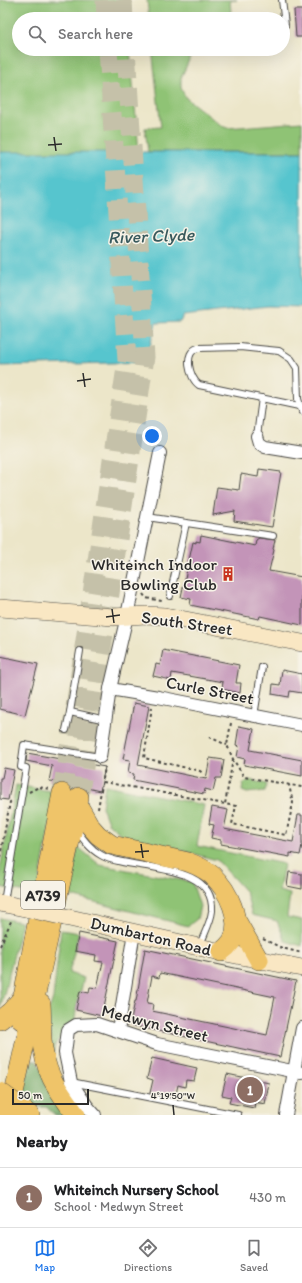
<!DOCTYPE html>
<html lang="en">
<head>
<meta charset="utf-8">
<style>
	body { margin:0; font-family:Itim,sans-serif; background:#f2f2f2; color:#202124 }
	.scale { position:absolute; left:12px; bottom:10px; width:77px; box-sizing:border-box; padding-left:4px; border:2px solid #2b2b2b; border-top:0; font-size:11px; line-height:14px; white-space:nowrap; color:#2b2b2b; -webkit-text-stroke:3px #f7f3e8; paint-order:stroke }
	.you { position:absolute; left:152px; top:436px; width:14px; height:14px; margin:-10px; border:3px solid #fff; border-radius:50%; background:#1a73e8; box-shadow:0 0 0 6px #1a73e833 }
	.badge { display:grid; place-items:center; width:26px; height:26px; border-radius:50%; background:#1a73e8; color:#fff; font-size:13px; font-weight:700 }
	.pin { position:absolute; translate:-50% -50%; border:2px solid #fff; box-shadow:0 1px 4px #0006 }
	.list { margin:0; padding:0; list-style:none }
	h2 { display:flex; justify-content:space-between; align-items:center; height:52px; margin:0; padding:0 16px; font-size:17px }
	h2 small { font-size:13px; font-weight:400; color:#757577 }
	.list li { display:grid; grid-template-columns:26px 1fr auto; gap:12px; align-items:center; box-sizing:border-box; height:60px; padding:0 16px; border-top:1px solid #e0e0e0 }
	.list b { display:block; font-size:15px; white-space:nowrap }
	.list p { margin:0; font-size:13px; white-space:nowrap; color:#757577 }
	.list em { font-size:13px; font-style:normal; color:#757577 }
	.icon { flex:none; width:22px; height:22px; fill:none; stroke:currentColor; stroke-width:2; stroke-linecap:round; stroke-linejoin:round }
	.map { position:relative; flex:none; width:302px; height:1115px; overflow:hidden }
	.search { position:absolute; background:#fff; box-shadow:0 4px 16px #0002; left:12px; right:12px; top:12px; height:44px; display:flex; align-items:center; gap:10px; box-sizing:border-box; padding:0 14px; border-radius:22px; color:#757577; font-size:15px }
	.sheet { height:112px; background:#fff }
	nav { display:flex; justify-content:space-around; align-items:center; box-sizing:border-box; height:56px; border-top:1px solid #e0e0e0; background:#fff; font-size:11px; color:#757577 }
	nav a { display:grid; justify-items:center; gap:2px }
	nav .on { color:#1a73e8 }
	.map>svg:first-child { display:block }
</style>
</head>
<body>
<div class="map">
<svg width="302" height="1115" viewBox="0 0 302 1115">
	<rect width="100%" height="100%" fill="#f7f3e8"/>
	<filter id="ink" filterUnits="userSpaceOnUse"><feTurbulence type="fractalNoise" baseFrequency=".025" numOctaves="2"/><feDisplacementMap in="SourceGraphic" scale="8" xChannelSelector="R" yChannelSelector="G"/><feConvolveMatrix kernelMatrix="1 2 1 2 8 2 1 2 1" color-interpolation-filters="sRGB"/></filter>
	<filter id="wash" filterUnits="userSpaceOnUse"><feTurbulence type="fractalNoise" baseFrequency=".012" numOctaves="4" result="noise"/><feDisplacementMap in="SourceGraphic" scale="16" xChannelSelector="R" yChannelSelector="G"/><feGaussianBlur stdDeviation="0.9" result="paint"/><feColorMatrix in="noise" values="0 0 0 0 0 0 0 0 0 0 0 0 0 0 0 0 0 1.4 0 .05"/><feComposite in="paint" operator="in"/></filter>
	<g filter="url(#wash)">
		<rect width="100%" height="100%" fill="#ece6c9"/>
		<g fill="#8fc374" stroke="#5d7750">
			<polygon points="0,0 125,0 127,19 19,19 19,49 130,49 139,152 0,153"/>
			<polygon points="147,0 237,0 230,1 231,12 222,19 149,19"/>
			<polygon points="152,49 194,49 181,78 181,88 186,98 222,126 227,128 302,122 302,152 148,152 145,128 161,127"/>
			<polygon points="249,780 267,784 265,791 247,793 242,791 243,784"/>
			<polygon points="16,785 56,792 37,894 0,887 0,869"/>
			<polygon points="105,785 204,805 197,846 284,864 279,891 290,894 287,917 302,920 302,946 285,941 277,921 252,915 246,892 217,860 122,835 108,823 102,807"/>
			<polygon points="78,847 100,865 192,882 200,906 197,919 188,926 67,895"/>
			<polygon points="0,918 22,922 0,1010"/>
			<path d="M 61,930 L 79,933 L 69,973 L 84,978 L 76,1010 L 74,1030 C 49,1040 53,1052 55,1075 L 48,1013 L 53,998 Z"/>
		</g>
		<path fill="#73a966" stroke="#4f6a48" d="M 33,1060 L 37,1061 L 68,1115 L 55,1115 L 46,1107 L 36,1107 L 23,1098 C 25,1088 25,1067 33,1060 Z"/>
		<polygon fill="#57c5ce" stroke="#41787c" points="0,152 302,152 302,307 268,306 183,316 180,322 156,323 146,362 0,366"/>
		<g id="blocks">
			<g fill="#c394b8" fill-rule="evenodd">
				<polygon points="294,10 302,10 302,37 296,37"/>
				<polygon points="259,469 281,472 272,527 234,521 235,511 213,515 217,487 239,490 241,474 258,477"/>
				<polygon points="201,535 255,546 256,540 259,538 275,540 273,549 274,550 269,571 302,577 302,625 260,616 259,619 190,605 191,599 181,597 193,542 196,543 196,541 200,542"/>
				<polygon points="163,650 239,665 236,683 241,683 240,693 222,689 223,682 172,673 171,680 153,676 156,664 160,665"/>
				<polygon points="0,656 38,664 25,715 0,709"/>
				<polygon points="282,670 302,674 302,693 290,691 289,697 272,694 273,684 280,685"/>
				<polygon points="134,703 149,706 138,765 206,779 210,758 224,760 221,778 216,778 213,791 205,789 204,794 133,780 134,774 128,773 130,760 123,759"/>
				<polygon points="239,726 254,729 250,750 302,760 302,776 244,765 245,759 237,757 239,746 236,745"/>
				<polygon points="27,753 105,767 100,791 69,784 64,782 49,781 52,766 26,761"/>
				<polygon points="4,768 14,770 8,800 0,799 0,778 2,778"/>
				<polygon points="212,807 228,810 224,829 293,842 298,815 302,815 302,845 300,855 290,853 290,857 221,844 221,840 211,838 214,825 209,824"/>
				<polygon points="289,872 302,874 302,889 287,886"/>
				<polygon points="79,933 118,941 102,1016 76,1010 80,991 89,993 90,987 97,988 103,962 95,961 96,955 75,951"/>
				<path d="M 145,949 L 296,981 L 280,1057 L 130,1025 L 135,1001 L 136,1001 ZM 160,973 L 275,997 L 267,1035 L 152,1011 L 153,1004 L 147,1003 L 152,976 L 159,978 Z"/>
				<polygon points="152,1058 197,1068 194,1081 186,1080 185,1087 178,1085 175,1098 150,1093 153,1080 147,1078"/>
				<polygon points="227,1074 269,1083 265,1104 255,1102 254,1108 229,1103 231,1097 222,1095"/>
			</g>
		</g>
	</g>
	<g filter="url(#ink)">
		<use href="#blocks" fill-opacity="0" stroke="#484743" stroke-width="1"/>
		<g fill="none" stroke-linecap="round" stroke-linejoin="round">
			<g stroke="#c5c1a9" stroke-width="19" stroke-dasharray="19 10" stroke-linecap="butt">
				<polyline points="105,0 106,19"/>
				<polyline points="123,0 124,19"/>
				<polyline points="62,793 127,361 108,49"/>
				<polyline points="79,797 87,749 145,357 126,49"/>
			</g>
			<defs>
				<g id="lane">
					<polyline points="282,0 285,25"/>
					<path d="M 299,406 L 199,385 C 189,378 183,352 198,348 L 240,347 L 279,351 L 291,359 L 297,368 L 298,399 L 302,411"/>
					<polyline points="257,436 262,398"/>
					<polyline points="147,517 273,536"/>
					<polyline points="170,596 186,523"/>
					<polyline points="70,712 80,651"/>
					<polyline points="254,716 262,667"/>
					<polyline points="66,730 70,712 106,720"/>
					<path d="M 76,829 C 83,839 90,849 101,855 C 131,872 215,860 212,911 C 211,922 204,934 200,945"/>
					<polyline points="4,902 26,768 21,767 24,745 100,757"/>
					<polyline points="71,1082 238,1115"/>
				</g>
				<g id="street">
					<polyline points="257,436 259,443 265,447 302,453"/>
					<polyline points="110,689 158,697 302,725"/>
					<polyline points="100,757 110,689 127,616 160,453"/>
					<polyline points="118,1030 134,932"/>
					<polyline points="95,1115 87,1106 71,1082 65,1053 68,1030 76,1025 97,1024 157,1044 302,1073"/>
					<polyline points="286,1115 302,1028"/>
				</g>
				<g id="secondary">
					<polyline points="0,608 113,617 146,615 165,616 302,643"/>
					<polyline points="0,903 25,908"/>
					<polyline points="65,917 221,952 302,968"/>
				</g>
				<g id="primary">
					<path d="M 78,805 L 90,826 L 98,835 L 112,845 L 188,862 C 196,865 205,869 212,875 C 228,890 243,920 232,941 C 229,945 225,949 221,952"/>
					<polyline points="235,918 259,960"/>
					<path d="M 41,1004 C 42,1016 41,1027 42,1039 C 44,1073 57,1089 76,1115"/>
					<polyline points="0,1020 11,1011 23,997"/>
					<polyline points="21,1020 22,1012 23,997 62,793"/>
					<polyline points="19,1106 30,1115"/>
					<polyline points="9,1115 78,805 79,797"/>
				</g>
			</defs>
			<use href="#lane" stroke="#484743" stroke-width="8"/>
			<use href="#street" stroke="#484743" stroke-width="14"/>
			<use href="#secondary" stroke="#484743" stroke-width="18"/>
			<use href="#primary" stroke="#484743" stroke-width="20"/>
			<g stroke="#484743" stroke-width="2" stroke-dasharray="3 3" stroke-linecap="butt">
				<polyline points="143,594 146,598 162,601"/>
				<polyline points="152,707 144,758 200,771 204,774"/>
				<polyline points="231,723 227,745 233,759 244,777 302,787"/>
				<polyline points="209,737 227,745"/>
				<polyline points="233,759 225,804 236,806 232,824 286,835 293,803 289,785"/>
				<polyline points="103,782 225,804"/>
				<polyline points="29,792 39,787 49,789"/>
				<polyline points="98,809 105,767"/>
				<polyline points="0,857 10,802 13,800"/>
				<polyline points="263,939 282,948 302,953"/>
				<polyline points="0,946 12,919"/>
			</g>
			<use href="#lane" stroke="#fff" stroke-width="6"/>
			<use href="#street" stroke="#fff" stroke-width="12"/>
			<use href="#secondary" stroke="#f9e7c3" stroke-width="17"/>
			<use href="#primary" stroke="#efc469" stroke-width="19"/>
			<defs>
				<polyline id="secondary-bridge" points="25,908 65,917"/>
				<g id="primary-bridge">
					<polyline points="0,1092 19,1106"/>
					<polyline points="0,1107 7,1115"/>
				</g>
			</defs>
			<use href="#secondary-bridge" stroke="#484743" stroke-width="18" stroke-linecap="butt"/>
			<use href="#primary-bridge" stroke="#484743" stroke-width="20" stroke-linecap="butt"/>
			<use href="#secondary-bridge" stroke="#f9e7c3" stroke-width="17"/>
			<use href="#primary-bridge" stroke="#efc469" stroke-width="19"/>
		</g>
	</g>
	<path fill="none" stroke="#2b2b2b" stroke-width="1.5" d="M 54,137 L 56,151M 48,145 L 62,144M 83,373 L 85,387M 77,381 L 91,379M 112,609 L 114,623M 106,617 L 120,615M 141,844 L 143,858M 135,852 L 149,851M 173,1105 L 174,1115"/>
	<defs>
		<symbol id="building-bare" viewBox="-9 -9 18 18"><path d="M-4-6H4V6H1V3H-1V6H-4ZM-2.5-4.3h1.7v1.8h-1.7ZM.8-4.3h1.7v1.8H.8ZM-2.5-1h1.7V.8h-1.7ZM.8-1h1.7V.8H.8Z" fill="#c8321e" stroke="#f7f3e8" stroke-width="2.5" paint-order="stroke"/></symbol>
	</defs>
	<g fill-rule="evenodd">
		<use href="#building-bare" x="218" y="564" width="20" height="20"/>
	</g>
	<g text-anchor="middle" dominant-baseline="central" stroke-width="3" stroke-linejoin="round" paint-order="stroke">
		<rect fill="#f7f3e8" stroke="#686764" stroke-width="1" x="21" y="881" width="44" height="28" rx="3"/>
		<g font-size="16" font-weight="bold" fill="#2b2b2b">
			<text x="43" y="895">A739</text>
		</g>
		<g font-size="17" fill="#2b2b2b" stroke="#f7f3e8" text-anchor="end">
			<text x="217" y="564">Whiteinch Indoor<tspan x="217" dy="20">Bowling Club</tspan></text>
		</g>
		<g font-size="17" fill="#2b2b2b" stroke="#f7f3e8">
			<text transform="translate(187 623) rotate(8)">South Street</text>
			<text transform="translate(210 690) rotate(11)">Curle Street</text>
			<text transform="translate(151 936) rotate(13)">Dumbarton Road</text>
			<text transform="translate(155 1023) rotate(14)">Medwyn Street</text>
		</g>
		<g font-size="18" font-style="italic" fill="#38595c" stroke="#f7f3e8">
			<text transform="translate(151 236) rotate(-2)">River Clyde</text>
		</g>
	</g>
	<g font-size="10" text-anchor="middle" fill="#2b2b2b" stroke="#f7f3e8" stroke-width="3" stroke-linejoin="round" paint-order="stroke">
		<text x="173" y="1099">4°19'50"W</text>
	</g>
</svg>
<div class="scale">50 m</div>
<div class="you"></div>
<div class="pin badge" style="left:250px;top:1090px;background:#8d6e63">1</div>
<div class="search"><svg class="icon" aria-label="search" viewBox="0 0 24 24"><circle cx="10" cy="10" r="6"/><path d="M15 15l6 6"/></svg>Search here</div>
</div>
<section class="sheet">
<h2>Nearby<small></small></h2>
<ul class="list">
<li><span class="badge" style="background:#8d6e63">1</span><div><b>Whiteinch Nursery School</b><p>School · Medwyn Street</p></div><em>430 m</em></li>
</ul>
</section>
<nav>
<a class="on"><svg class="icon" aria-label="map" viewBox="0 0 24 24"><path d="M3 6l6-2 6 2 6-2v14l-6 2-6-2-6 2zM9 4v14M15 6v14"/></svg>Map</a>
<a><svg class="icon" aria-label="directions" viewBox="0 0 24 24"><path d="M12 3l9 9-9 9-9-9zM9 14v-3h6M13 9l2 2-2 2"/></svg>Directions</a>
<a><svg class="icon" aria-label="saved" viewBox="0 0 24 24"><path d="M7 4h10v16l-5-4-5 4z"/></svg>Saved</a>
</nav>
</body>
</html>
